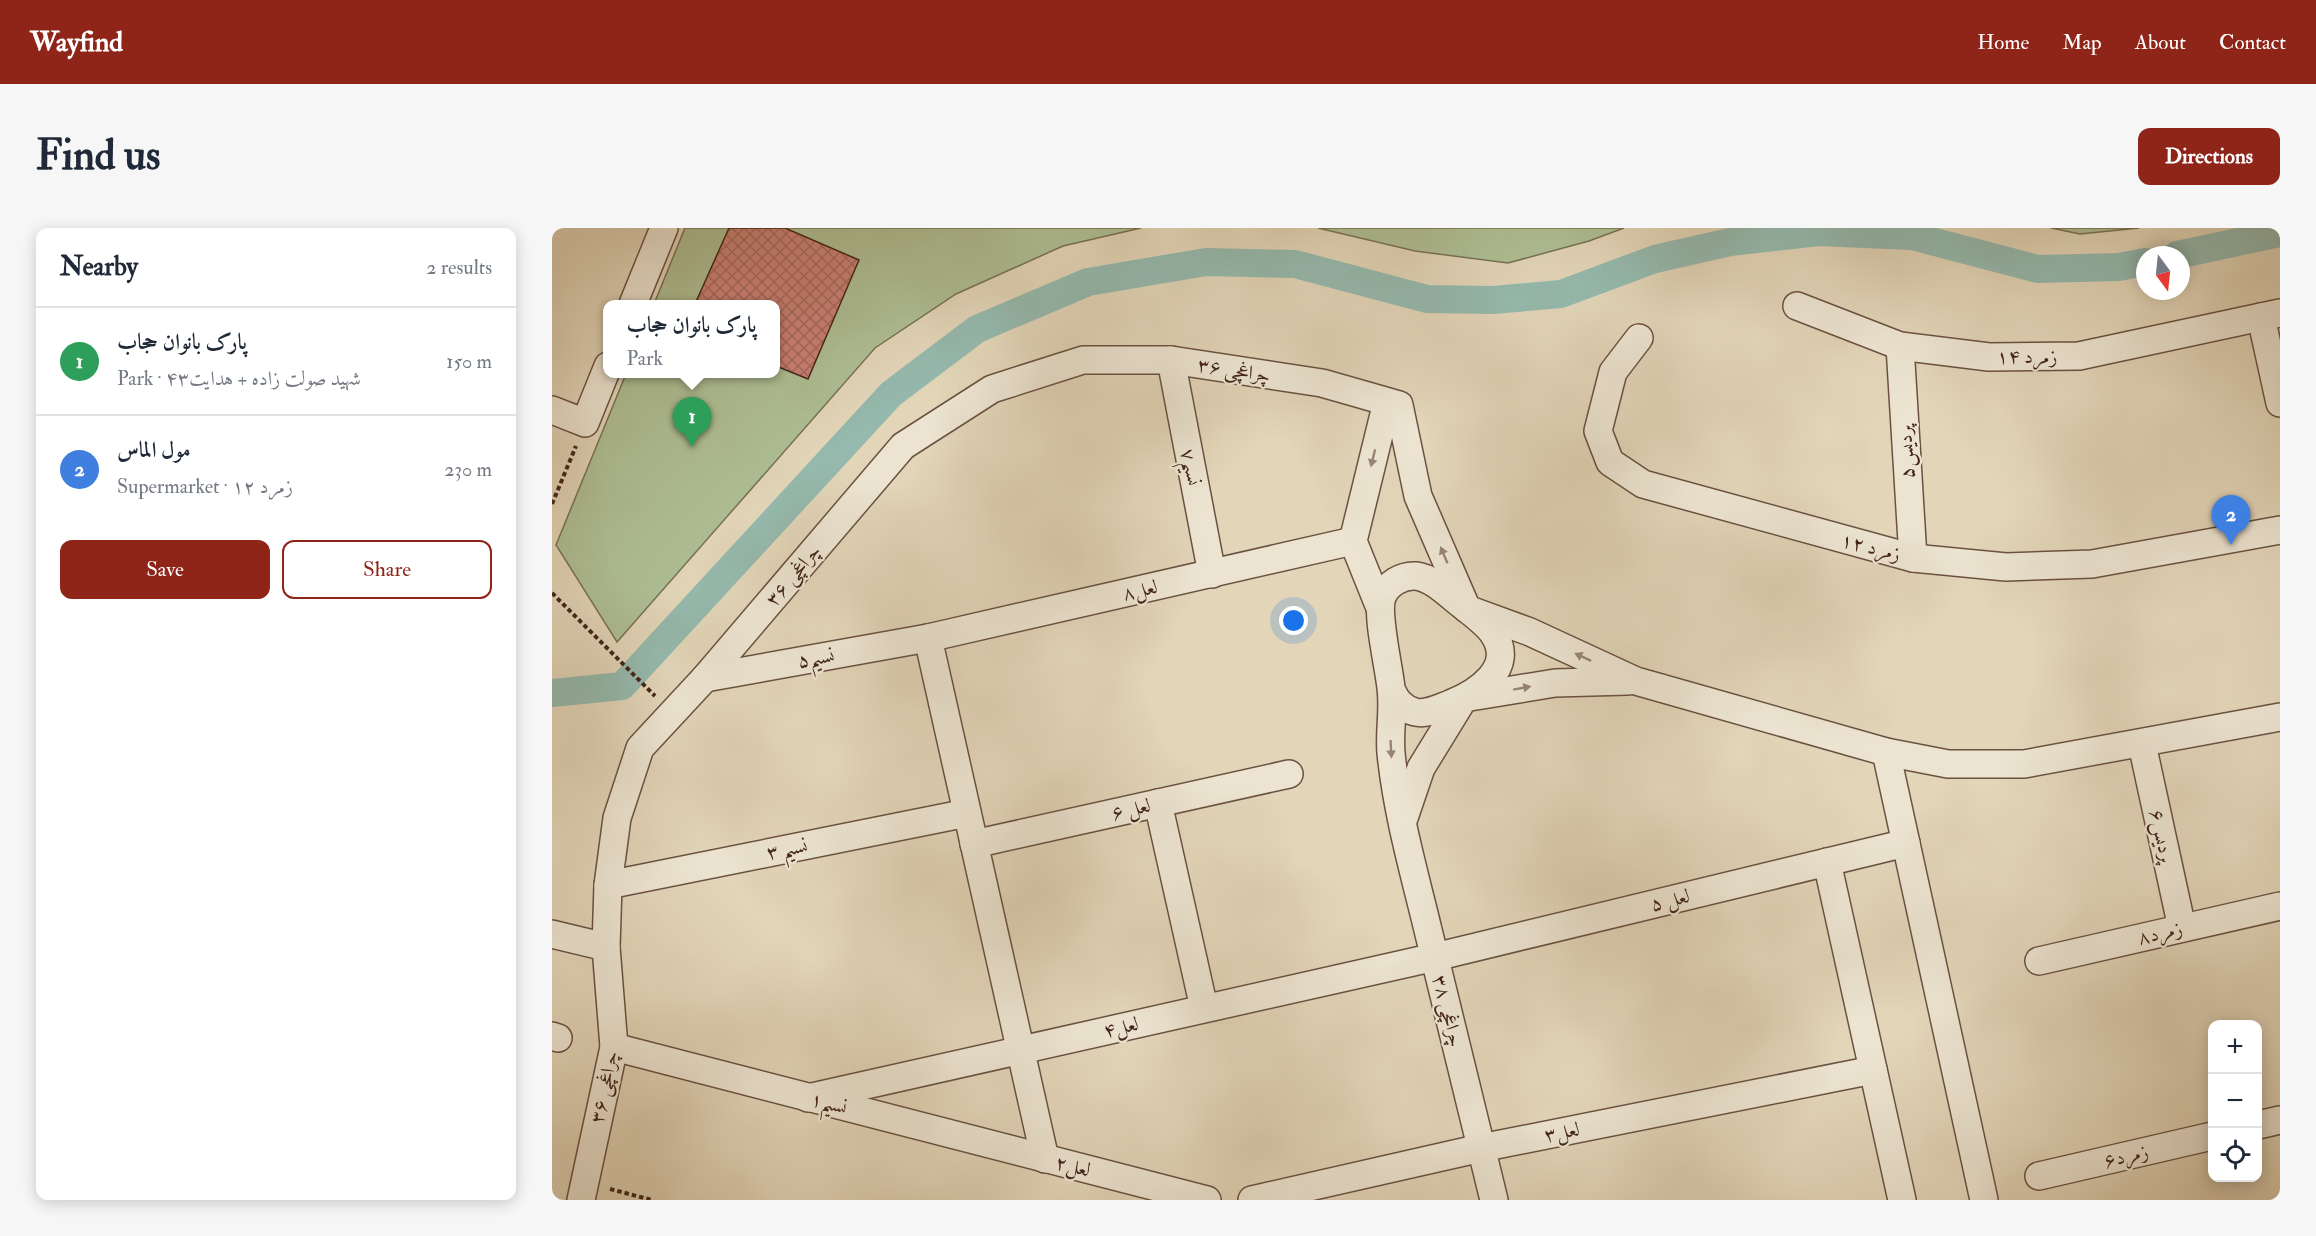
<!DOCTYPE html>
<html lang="en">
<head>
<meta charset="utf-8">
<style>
	body { margin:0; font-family:"IM FELL Double Pica",Amiri,serif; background:#f6f6f7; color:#1f2937 }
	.controls { position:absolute; right:18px; bottom:18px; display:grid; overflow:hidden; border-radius:12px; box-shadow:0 3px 15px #0003 }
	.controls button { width:54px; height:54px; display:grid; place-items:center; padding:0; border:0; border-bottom:2px solid #e0e1e3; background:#fff; color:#1f2937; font:30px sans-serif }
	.compass { position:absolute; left:1584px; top:18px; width:54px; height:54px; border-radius:50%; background:#fff; box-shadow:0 3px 15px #0003; rotate:165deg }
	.you { position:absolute; left:742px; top:393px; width:21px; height:21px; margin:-15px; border:4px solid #fff; border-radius:50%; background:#1a73e8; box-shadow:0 0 0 9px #1a73e833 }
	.badge { display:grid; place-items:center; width:39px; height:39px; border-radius:50%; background:#8f2418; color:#fff; font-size:20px; font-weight:700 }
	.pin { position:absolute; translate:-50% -50px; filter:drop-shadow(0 2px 3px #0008) }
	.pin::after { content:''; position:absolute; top:32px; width:21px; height:18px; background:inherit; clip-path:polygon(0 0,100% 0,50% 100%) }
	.popup { position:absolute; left:51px; top:72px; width:177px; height:78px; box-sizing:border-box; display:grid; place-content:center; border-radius:12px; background:#fff; filter:drop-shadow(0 2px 4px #0005); font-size:20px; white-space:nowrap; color:#747a83 }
	.popup b { font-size:22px; color:#1f2937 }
	.popup::after { content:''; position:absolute; left:50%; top:100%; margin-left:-12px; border:12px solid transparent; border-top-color:#fff }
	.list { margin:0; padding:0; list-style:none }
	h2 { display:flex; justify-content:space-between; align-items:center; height:78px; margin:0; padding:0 24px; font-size:26px }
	h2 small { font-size:20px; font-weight:400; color:#747a83 }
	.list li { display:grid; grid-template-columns:39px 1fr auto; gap:18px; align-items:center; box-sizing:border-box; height:108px; padding:0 24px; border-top:2px solid #e0e1e3 }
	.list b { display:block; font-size:22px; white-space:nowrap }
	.list p { margin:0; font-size:20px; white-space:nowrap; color:#747a83 }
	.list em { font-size:20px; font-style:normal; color:#747a83 }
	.actions { display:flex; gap:12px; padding:18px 24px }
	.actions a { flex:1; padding:14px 0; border:2px solid #8f2418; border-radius:12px; text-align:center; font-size:21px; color:#8f2418 }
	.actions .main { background:#8f2418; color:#fff }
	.icon { flex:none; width:33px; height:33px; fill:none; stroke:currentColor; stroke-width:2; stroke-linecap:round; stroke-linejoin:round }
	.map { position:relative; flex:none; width:1728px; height:972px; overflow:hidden; border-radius:12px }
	header { display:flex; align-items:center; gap:36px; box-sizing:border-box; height:84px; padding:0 30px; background:#8f2418; color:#fff }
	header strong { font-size:28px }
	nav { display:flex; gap:33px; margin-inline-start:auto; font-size:21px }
	.intro { display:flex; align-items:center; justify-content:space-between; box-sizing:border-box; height:144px; padding:0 36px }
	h1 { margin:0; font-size:42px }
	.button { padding:15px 27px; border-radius:12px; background:#8f2418; color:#fff; font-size:21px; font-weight:700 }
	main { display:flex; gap:36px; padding:0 36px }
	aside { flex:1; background:#fff; border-radius:12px; box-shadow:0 3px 15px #0003 }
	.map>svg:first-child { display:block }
</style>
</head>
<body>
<header>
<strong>Wayfind</strong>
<nav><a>Home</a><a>Map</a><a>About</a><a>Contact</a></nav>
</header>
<div class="intro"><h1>Find us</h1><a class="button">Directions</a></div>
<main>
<aside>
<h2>Nearby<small>2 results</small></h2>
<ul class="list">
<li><span class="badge" style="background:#2e9e5b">1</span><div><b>پارک بانوان حجاب</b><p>Park · شهید صولت زاده + هدایت۴۳</p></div><em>150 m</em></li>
<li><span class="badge" style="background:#3f7fe0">2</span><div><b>مول الماس</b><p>Supermarket · زمرد ۱۲</p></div><em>230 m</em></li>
</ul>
<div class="actions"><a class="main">Save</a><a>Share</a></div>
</aside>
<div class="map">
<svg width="1728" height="972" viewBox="0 0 1728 972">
	<defs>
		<pattern id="building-cross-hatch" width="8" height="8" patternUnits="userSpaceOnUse" patternTransform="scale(1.5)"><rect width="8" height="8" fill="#ca8074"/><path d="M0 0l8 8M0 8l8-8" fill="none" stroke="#a6695e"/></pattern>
	</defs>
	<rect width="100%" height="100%" fill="#e2d5b8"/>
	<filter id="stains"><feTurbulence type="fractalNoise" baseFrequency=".00333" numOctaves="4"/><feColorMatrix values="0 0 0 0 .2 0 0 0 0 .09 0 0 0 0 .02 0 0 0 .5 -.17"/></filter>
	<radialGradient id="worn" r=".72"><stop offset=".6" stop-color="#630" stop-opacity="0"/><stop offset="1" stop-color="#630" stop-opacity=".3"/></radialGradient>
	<g fill="#aebe93" stroke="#787256" stroke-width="1.5">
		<polygon points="133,0 589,0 511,18 404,66 323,120 65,414 4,317 74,146 224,146 224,76 102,76"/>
		<polygon points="766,0 1072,0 1037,13 956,35 863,23"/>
		<polygon points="1499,0 1587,0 1528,6"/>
	</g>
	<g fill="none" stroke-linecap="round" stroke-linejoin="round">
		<g stroke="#95b9ad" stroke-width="28">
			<polyline points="1625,27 1728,5"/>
			<polyline points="0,465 70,458 339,166 425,101 536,54 654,34 743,36 875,71 941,72 1009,66 1103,31 1178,14 1266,4 1360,8 1486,41 1567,39 1593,34"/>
		</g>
	</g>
	<polygon fill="url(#building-cross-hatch)" stroke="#43251a" stroke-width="1.5" points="177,0 233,0 307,32 256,151 224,138 224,76 143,76"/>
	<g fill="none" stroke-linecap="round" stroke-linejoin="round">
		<defs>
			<g id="minor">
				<polyline points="81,76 112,0"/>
				<polyline points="1245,78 1348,118 1437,129 1527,128 1728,85"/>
				<polyline points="1709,89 1728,175"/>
				<polyline points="1087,110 1061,144 1046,203 1058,234 1091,256 1361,330 1454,339 1540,336 1728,302"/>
				<polyline points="1348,118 1361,330"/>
				<polyline points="619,132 660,346"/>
				<polyline points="0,182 33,195 56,138"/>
				<polyline points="828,380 801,313 835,174"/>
				<polyline points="376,410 493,931"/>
				<polyline points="153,450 376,410 801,313"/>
				<path d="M 840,463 C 844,473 851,481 863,484 C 875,487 887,480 898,476 C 925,465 965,440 941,405 C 934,395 920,385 910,377 C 897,367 881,350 864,348 C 850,347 835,356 830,369 C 824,386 837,439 839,460 C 842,482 837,504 839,525 C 845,585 862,644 876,702 C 898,792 920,882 942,972"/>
				<polyline points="1590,516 1630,700"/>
				<polyline points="1334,524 1432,972"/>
				<polyline points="606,575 652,780"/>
				<polyline points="852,590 869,540 912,470 1003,455 1076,453"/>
				<polyline points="422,616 737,546"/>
				<polyline points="1275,634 1350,972"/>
				<polyline points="56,657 415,585"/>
				<polyline points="0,706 54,719"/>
				<polyline points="1487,733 1728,678"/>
				<polyline points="0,808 6,810"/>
				<polyline points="62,819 655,972"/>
				<polyline points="256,870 883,729 1354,615"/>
				<polyline points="1706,897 1728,892"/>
				<polyline points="1487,948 1660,908"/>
				<polyline points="29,972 62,819 54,719 56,657 65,590 88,520 153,450 351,218 440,161 531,132 619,132 770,155 847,177 866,268 915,381 978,404 1084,453 1334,524 1396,536 1472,536 1728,489"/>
				<polyline points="700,972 929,920 1321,842"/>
			</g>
		</defs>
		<use href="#minor" stroke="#6b5142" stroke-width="30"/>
		<g stroke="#43251a" stroke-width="4" stroke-dasharray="4.5 3" stroke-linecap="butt">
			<polyline points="0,276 24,218"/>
			<polyline points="0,365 103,468"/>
			<polyline points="58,961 100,972"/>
		</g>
		<use href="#minor" stroke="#ece4d1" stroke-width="27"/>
	</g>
	<defs><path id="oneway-solid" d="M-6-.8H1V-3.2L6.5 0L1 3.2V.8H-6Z" transform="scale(1.5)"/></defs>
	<g fill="#988476">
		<use href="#oneway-solid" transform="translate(821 230) rotate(104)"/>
		<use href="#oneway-solid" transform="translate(892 327) rotate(-113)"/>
		<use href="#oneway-solid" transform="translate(1031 429) rotate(-155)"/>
		<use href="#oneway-solid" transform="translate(970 460) rotate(-10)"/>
		<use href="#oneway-solid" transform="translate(839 521) rotate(87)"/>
	</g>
	<g text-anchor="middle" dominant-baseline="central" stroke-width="4.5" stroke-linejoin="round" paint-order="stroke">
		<g font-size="20" fill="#43251a" stroke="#ece4d1">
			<text x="1475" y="128">زمرد ۱۴</text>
			<text transform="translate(682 142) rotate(9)">چراغچی ۳۶</text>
			<text transform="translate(1354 224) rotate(-93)">پردیس۵</text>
			<text transform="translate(639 239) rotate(79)">نسیم۷</text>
			<text transform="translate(1319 319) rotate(15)">زمرد ۱۲</text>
			<text transform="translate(241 347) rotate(-50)">چراغچی ۳۶</text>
			<text transform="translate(588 362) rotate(-13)">لعل۸</text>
			<text transform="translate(264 430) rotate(-10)">نسیم۵</text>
			<text transform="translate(579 581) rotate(-13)">لعل ۶</text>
			<text transform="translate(1610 608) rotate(78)">پردیس۶</text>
			<text transform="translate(235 621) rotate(-11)">نسیم ۳</text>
			<text transform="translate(1118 672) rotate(-14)">لعل ۵</text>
			<text transform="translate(1608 705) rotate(-13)">زمرد۸</text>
			<text transform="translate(896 783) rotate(76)">چراغچی ۳۸</text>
			<text transform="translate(569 799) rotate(-13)">لعل۴</text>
			<text transform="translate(52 859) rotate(-78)">چراغچی ۳۶</text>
			<text transform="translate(277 875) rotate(15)">نسیم۱</text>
			<text transform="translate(1010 904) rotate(-11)">لعل۳</text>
			<text transform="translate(1574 928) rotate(-13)">زمرد۶</text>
			<text transform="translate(521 938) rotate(14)">لعل۲</text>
		</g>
	</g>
	<rect width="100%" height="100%" filter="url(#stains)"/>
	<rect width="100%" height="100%" fill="url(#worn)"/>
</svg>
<div class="controls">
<button>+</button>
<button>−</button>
<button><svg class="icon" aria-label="locate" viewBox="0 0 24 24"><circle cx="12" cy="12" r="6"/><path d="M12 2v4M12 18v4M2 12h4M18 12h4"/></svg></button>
</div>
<svg class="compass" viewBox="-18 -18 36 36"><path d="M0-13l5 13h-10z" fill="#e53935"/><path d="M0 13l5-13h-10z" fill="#747a83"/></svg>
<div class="you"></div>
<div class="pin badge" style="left:140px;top:219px;background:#2e9e5b">1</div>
<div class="popup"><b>پارک بانوان حجاب</b>Park</div>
<div class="pin badge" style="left:1679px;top:317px;background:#3f7fe0">2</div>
</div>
</main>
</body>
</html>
